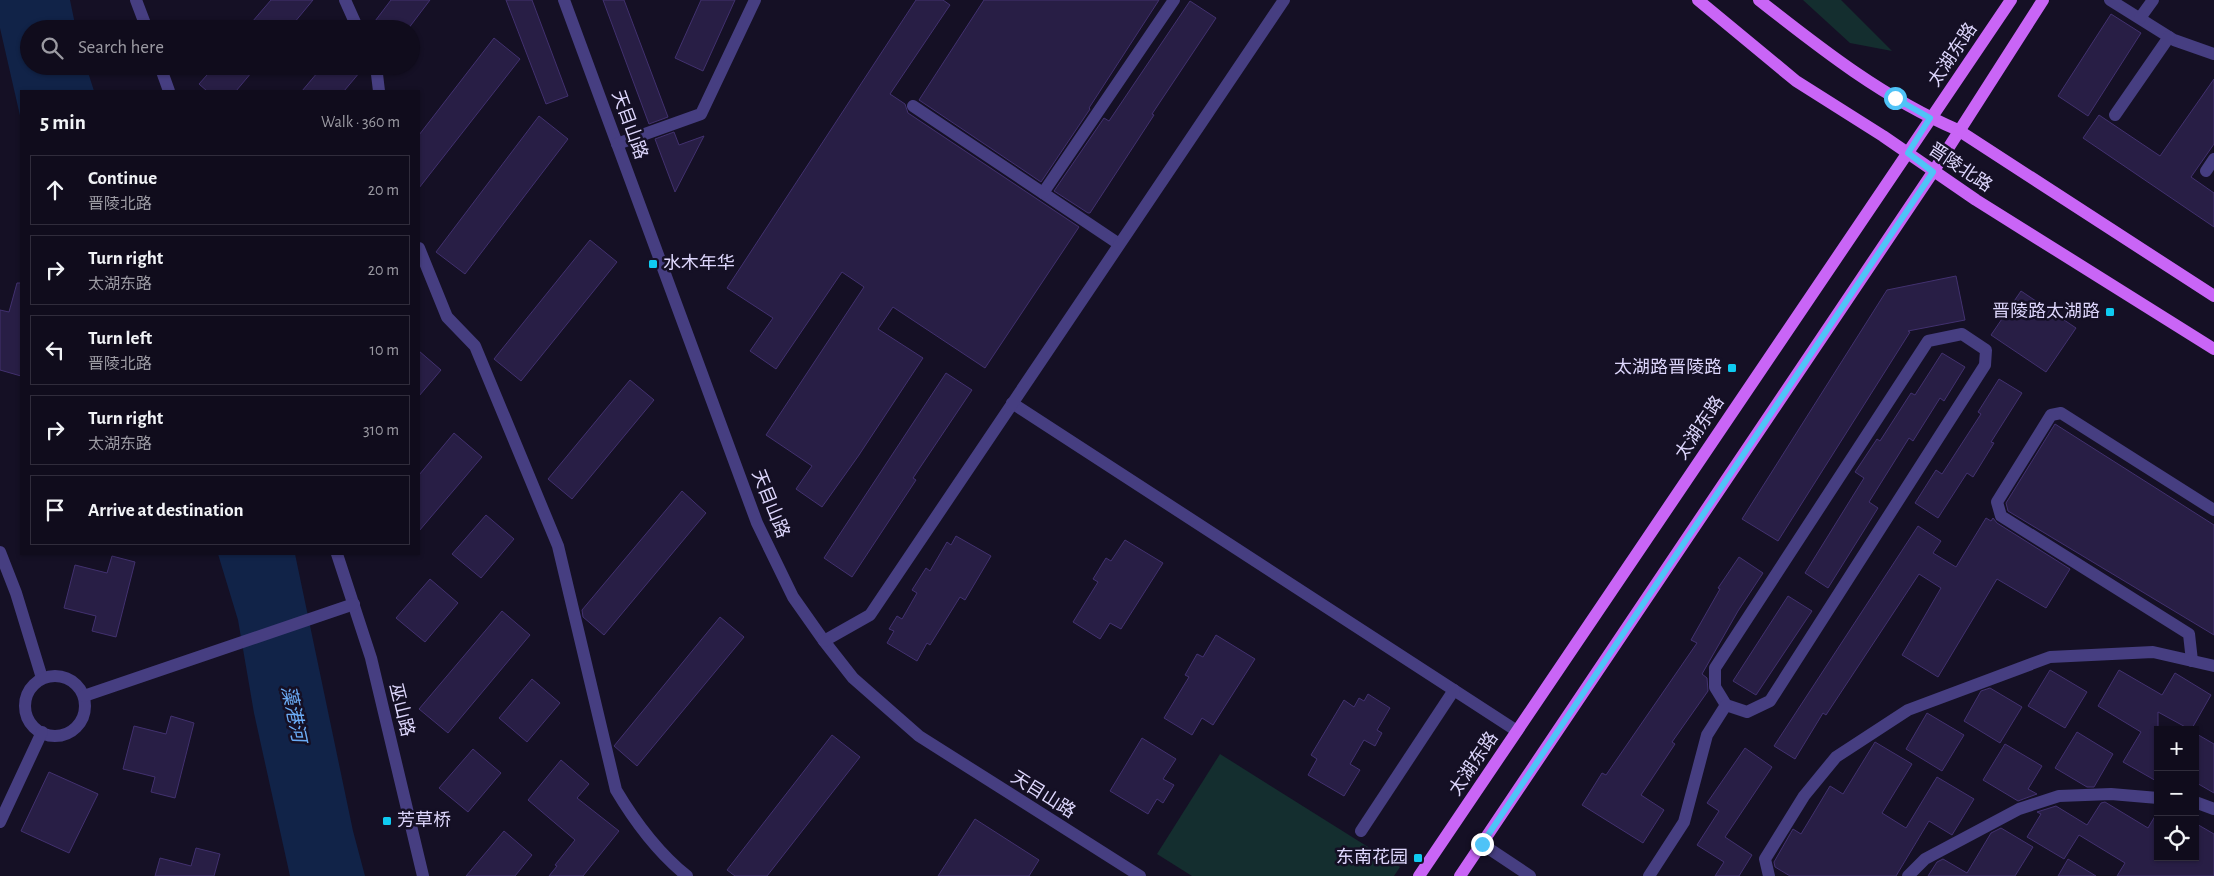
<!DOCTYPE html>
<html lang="en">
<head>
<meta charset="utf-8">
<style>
	body { margin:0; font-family:"Alegreya Sans","Noto Sans SC",sans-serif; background:#1e1a29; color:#f1f3f6 }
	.controls { position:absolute; right:15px; bottom:15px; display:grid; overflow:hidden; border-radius:0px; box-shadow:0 1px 4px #0004 }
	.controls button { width:45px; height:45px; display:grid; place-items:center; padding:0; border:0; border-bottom:1px solid #302c3b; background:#100c1c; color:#f1f3f6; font:25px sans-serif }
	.stop { position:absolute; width:15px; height:15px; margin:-11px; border:4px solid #4fc3f7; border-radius:50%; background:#fff }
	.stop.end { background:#4fc3f7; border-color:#fff; box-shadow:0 1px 5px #0008 }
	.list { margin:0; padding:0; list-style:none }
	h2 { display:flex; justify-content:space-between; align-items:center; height:65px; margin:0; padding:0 20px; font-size:21px }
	h2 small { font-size:16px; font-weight:400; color:#9c9ba3 }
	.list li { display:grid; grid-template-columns:32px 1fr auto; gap:15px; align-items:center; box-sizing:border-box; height:70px; margin:0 10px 10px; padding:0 10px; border:1px solid #302c3b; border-radius:0px }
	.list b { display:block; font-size:19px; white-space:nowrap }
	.list p { margin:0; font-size:16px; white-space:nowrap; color:#9c9ba3 }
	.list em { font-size:16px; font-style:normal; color:#9c9ba3 }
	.icon { flex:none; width:28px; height:28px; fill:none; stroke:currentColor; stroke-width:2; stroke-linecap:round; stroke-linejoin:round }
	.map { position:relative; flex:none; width:2214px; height:876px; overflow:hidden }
	.search { position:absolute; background:#100c1c; box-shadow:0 1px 4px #0004; left:20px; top:20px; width:400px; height:55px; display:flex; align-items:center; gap:12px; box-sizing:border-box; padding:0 18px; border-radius:28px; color:#9c9ba3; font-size:19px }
	.panel { position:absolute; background:#100c1c; box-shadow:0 1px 4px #0004; left:20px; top:90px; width:400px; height:465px; border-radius:0px }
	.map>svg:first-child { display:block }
</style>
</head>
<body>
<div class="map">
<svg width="2214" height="876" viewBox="0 0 2214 876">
	<rect width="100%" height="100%" fill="#151025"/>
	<g fill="#142e2f">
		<polygon points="1803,0 1841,0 1892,51 1850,43"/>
		<polygon points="1220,754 1400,867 1394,876 1192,876 1157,854"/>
	</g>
	<g fill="#112348">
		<polygon points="0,0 70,0 76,29 29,29 29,66 86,66 94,91 21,91 21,120 0,28"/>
		<polygon points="218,554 295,554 353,831 365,876 290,876 254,713 238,620"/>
	</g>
	<g fill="#281e45" stroke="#42316f">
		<polygon points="271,0 313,0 289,29 246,29"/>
		<polygon points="391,0 430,0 408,29 369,29"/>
		<polygon points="506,0 532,0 568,96 546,104"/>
		<polygon points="603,0 624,0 668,117 649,124"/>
		<polygon points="701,0 735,0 703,71 675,58"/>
		<polygon points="916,0 943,0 950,5 890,94 905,104 908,113 1079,227 985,368 893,307 878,329 923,358 859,455 822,507 796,489 812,466 766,435 864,287 842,272 776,369 750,351 773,318 727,288"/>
		<polygon points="984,0 1159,0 1089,108 1090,109 1041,182 919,100"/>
		<polygon points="1190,1 1216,18 1152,114 1154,115 1090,213 1088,213 1054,191 1104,118 1109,121"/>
		<polygon points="2111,14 2141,33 2088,116 2058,96"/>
		<polygon points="494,38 520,59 419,188 419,135"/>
		<polygon points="215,66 257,66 236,91 207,91 199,84"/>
		<polygon points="323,66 365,66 344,91 302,91"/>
		<polygon points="2214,79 2214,144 2191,177 2214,193 2214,227 2083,138 2099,115 2160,156"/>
		<polygon points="539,116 568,139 465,274 436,252"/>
		<polygon points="674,132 679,145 704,136 675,192 655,139"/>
		<polygon points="590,240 617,262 521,381 494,359"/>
		<polygon points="1956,276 1965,320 1908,331 1910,332 1778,541 1742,519 1887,290"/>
		<polygon points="17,283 21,283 21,376 0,370 0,310 9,312"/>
		<polygon points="2021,291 2076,328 2046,372 1991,335"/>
		<polygon points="419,351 441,370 419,396"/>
		<polygon points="1942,353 1965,367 1944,401 1940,398 1913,441 1909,438 1869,502 1878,508 1828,588 1805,573 1864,478 1855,472 1877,439 1880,441 1911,393 1915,395"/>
		<polygon points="946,373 972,390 913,478 916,480 852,577 824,558"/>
		<polygon points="1999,379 2022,393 1991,442 1994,443 1973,477 1967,473 1938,518 1915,503 1936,470 1942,474 1981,414 1978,412"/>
		<polygon points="630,380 654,400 572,499 548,479"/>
		<polygon points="2055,424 2214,525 2214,635 2008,511 2006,503"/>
		<polygon points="454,433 482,457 419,531 419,475"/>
		<polygon points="682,491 706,513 604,635 583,617 582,610"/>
		<polygon points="486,515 514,539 481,578 452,554"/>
		<polygon points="1986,518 1991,521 1993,518 1997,523 2070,569 2046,608 1997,579 1938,677 1902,655 1941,588 1919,574 1826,715 1823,713 1795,759 1774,746 1918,526 1941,541 1933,553 1956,567"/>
		<polygon points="956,536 991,556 965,600 960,597 930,645 927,643 917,661 887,643 894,631 889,629 897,616 902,619 917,593 912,590 926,568 930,571 947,542 951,545"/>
		<polygon points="1125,540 1163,563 1121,629 1110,623 1100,639 1073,622 1098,582 1093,579 1106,558 1111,561"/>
		<polygon points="112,556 135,562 116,637 92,631 96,616 64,608 75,565 107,573"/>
		<polygon points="1739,557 1763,573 1738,611 1702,674 1707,678 1708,691 1672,742 1675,744 1641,795 1664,810 1643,843 1582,805 1602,773 1606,775 1697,643 1691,640 1720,589 1718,588"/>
		<polygon points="430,579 458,603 425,642 396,618"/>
		<polygon points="1788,596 1812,611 1756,695 1733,681"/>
		<polygon points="502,611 530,635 448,733 419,709"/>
		<polygon points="720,617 744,637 637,766 614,746"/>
		<polygon points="1216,635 1255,659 1213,725 1202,718 1192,735 1164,718 1189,677 1185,675 1197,654 1203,657"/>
		<polygon points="2050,670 2087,692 2065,728 2028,706"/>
		<polygon points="2119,670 2162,695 2175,673 2211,695 2191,730 2158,712 2158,782 2123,762 2141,732 2098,706"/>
		<polygon points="532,679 560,703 527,742 499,718"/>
		<polygon points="1990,688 2022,707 2000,743 1964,721 1981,691"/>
		<polygon points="1368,694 1390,708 1377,730 1382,733 1375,746 1364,740 1350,764 1360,770 1344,796 1308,775 1317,759 1311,755 1344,700 1354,707 1359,698 1364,701"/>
		<polygon points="1927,713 1964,735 1942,771 1906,749"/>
		<polygon points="171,716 194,723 175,798 151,792 155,777 123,769 134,726 166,734"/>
		<polygon points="2077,732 2113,754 2094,787 2087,787 2055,768"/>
		<polygon points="2195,733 2214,744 2214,793 2195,782"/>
		<polygon points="832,735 860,757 767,876 735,876 727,870"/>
		<polygon points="1142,738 1176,759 1163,779 1174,785 1163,803 1157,799 1148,814 1110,791"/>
		<polygon points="1875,742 1912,764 1882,813 1906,828 1937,777 1974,799 1952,835 1929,821 1896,876 1790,876 1775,867 1774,862 1793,829 1801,834 1830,786 1843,794"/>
		<polygon points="2005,744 2042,766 2028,789 2037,794 2018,801 1983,780"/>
		<polygon points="1745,748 1772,767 1725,837 1752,855 1739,876 1715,876 1724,862 1697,845 1719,811 1707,803"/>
		<polygon points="473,749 501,773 468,812 439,788"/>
		<polygon points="561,760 589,784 577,798 619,831 583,876 549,876 557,866 555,865 575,840 528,800"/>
		<polygon points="49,772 98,794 69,853 21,831"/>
		<polygon points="2105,802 2148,828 2158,811 2158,857 2195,857 2195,823 2214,834 2214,876 2117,876 2125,863 2079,835 2064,859 2027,837 2041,814 2037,812 2056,806 2087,825 2101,803"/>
		<polygon points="975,819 1039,860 1029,876 938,876"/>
		<polygon points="2001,828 2033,847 2015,876 1928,876 1937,862 1943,859 1967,873 1991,833"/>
		<polygon points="504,831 532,855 515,876 466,876"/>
		<polygon points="196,848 220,854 214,876 155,876 160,858 191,866"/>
		<polygon points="2068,859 2096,876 2058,876"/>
	</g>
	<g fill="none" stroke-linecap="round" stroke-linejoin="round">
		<g stroke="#463e81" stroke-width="12">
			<polyline points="136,0 147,29"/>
			<polyline points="345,0 358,29"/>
			<polyline points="564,0 757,523 793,597 824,641 853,678 919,736 1140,876"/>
			<polyline points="2110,0 2174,40 2214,54"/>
			<polyline points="2140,18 2153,0"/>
			<polyline points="160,66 169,91"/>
			<polyline points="376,66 379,91"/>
			<polyline points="913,106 1119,244"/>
			<polyline points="2115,115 2169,37"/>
			<polyline points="617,144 701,114 755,0"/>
			<polyline points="2206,171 2214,159"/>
			<polyline points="1043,193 1174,0"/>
			<path d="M 419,248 L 447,317 L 475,346 L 558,546 L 616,790 C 635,822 657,852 687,876"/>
			<polygon points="1962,334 1986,350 1985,365 1770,701 1747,712 1726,705 1715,687 1715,668 1928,341"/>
			<polyline points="1012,403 1517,731"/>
			<polyline points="0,552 16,593 42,678"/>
			<polyline points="337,554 371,658 423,876"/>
			<polyline points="824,641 870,615 1284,0"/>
			<polyline points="2192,661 2189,634 2001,516 1997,502 2051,415 2061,413 2214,510"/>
			<circle cx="55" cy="706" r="30"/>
			<polyline points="84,696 354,604"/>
			<polyline points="2195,802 2214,809"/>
			<polyline points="0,822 42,732"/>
			<polyline points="1361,831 1454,690"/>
			<polyline points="1482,844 1530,876"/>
			<polyline points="1649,876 1684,822 1707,735 1726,705"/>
			<polyline points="1769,876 1765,859 1804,796 1836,757 1908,710 2050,657 2153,652 2214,666"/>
			<polyline points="1908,876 1925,859 2019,809 2059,796 2111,794 2158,798"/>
		</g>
		<g stroke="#c965f6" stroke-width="12">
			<polyline points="1698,0 1796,81 1883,136 1976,200 2214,349"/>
			<path d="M 1759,0 C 1821,49 1885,99 1958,130 L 2214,296"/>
			<polyline points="1419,876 2011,0"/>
			<polyline points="1460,876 1933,172 2043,0"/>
		</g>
	</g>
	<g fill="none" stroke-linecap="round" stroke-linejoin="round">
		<polyline stroke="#4fc3f7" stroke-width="6" points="1482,844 1933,172 1908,153 1930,118 1895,98"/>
	</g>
	<g fill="#0fcbf1" stroke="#151025" stroke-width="2">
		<rect x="648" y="259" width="10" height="10" rx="2.5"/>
		<rect x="2105" y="307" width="10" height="10" rx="2.5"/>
		<rect x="1727" y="363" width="10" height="10" rx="2.5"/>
		<rect x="382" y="816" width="10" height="10" rx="2.5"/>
		<rect x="1413" y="853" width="10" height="10" rx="2.5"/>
	</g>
	<g text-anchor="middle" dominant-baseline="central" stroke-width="5" stroke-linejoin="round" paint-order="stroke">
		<g font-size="18" fill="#ded7fd" stroke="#151025">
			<text transform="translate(1953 55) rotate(-56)">太湖东路</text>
			<text transform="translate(629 125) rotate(70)">天目山路</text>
			<text transform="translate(1960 168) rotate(34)">晋陵北路</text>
			<text transform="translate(1700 428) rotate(-56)">太湖东路</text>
			<text transform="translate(770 504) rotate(68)">天目山路</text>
			<text transform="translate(401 710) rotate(76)">巫山路</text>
			<text transform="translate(1474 764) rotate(-56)">太湖东路</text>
			<text transform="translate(1043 795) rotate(32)">天目山路</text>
		</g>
		<g font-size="18" fill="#ded7fd" stroke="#151025" text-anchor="end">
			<text x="663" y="264" text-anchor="start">水木年华</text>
			<text x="2100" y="312">晋陵路太湖路</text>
			<text x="1722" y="368">太湖路晋陵路</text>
			<text x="397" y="821" text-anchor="start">芳草桥</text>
			<text x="1408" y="858">东南花园</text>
		</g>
		<g font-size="19" font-style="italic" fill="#6cacf6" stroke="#151025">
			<text transform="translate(293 714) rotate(78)">藻港河</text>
		</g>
	</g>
</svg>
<div class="controls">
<button>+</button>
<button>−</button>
<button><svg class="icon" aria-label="locate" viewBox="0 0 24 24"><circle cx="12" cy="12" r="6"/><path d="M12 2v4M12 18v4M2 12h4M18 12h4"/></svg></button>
</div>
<div class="stop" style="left:1895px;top:98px"></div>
<div class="stop end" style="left:1482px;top:844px"></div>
<div class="search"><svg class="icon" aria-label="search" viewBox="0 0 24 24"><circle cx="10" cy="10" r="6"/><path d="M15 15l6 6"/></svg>Search here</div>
<section class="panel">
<h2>5 min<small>Walk · 360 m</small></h2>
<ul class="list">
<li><svg class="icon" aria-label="ahead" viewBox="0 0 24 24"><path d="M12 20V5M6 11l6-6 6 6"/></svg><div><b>Continue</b><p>晋陵北路</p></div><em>20 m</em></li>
<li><svg class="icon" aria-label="right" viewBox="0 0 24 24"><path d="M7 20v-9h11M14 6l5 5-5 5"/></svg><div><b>Turn right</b><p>太湖东路</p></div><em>20 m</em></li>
<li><svg class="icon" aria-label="left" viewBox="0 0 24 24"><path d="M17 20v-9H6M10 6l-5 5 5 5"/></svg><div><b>Turn left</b><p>晋陵北路</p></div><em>10 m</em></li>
<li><svg class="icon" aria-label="right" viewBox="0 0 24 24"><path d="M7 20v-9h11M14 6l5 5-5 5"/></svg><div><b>Turn right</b><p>太湖东路</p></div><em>310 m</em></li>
<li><svg class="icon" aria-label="arrive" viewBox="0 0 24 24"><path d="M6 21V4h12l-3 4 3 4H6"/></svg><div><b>Arrive at destination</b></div></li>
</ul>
</section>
</div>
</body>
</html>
